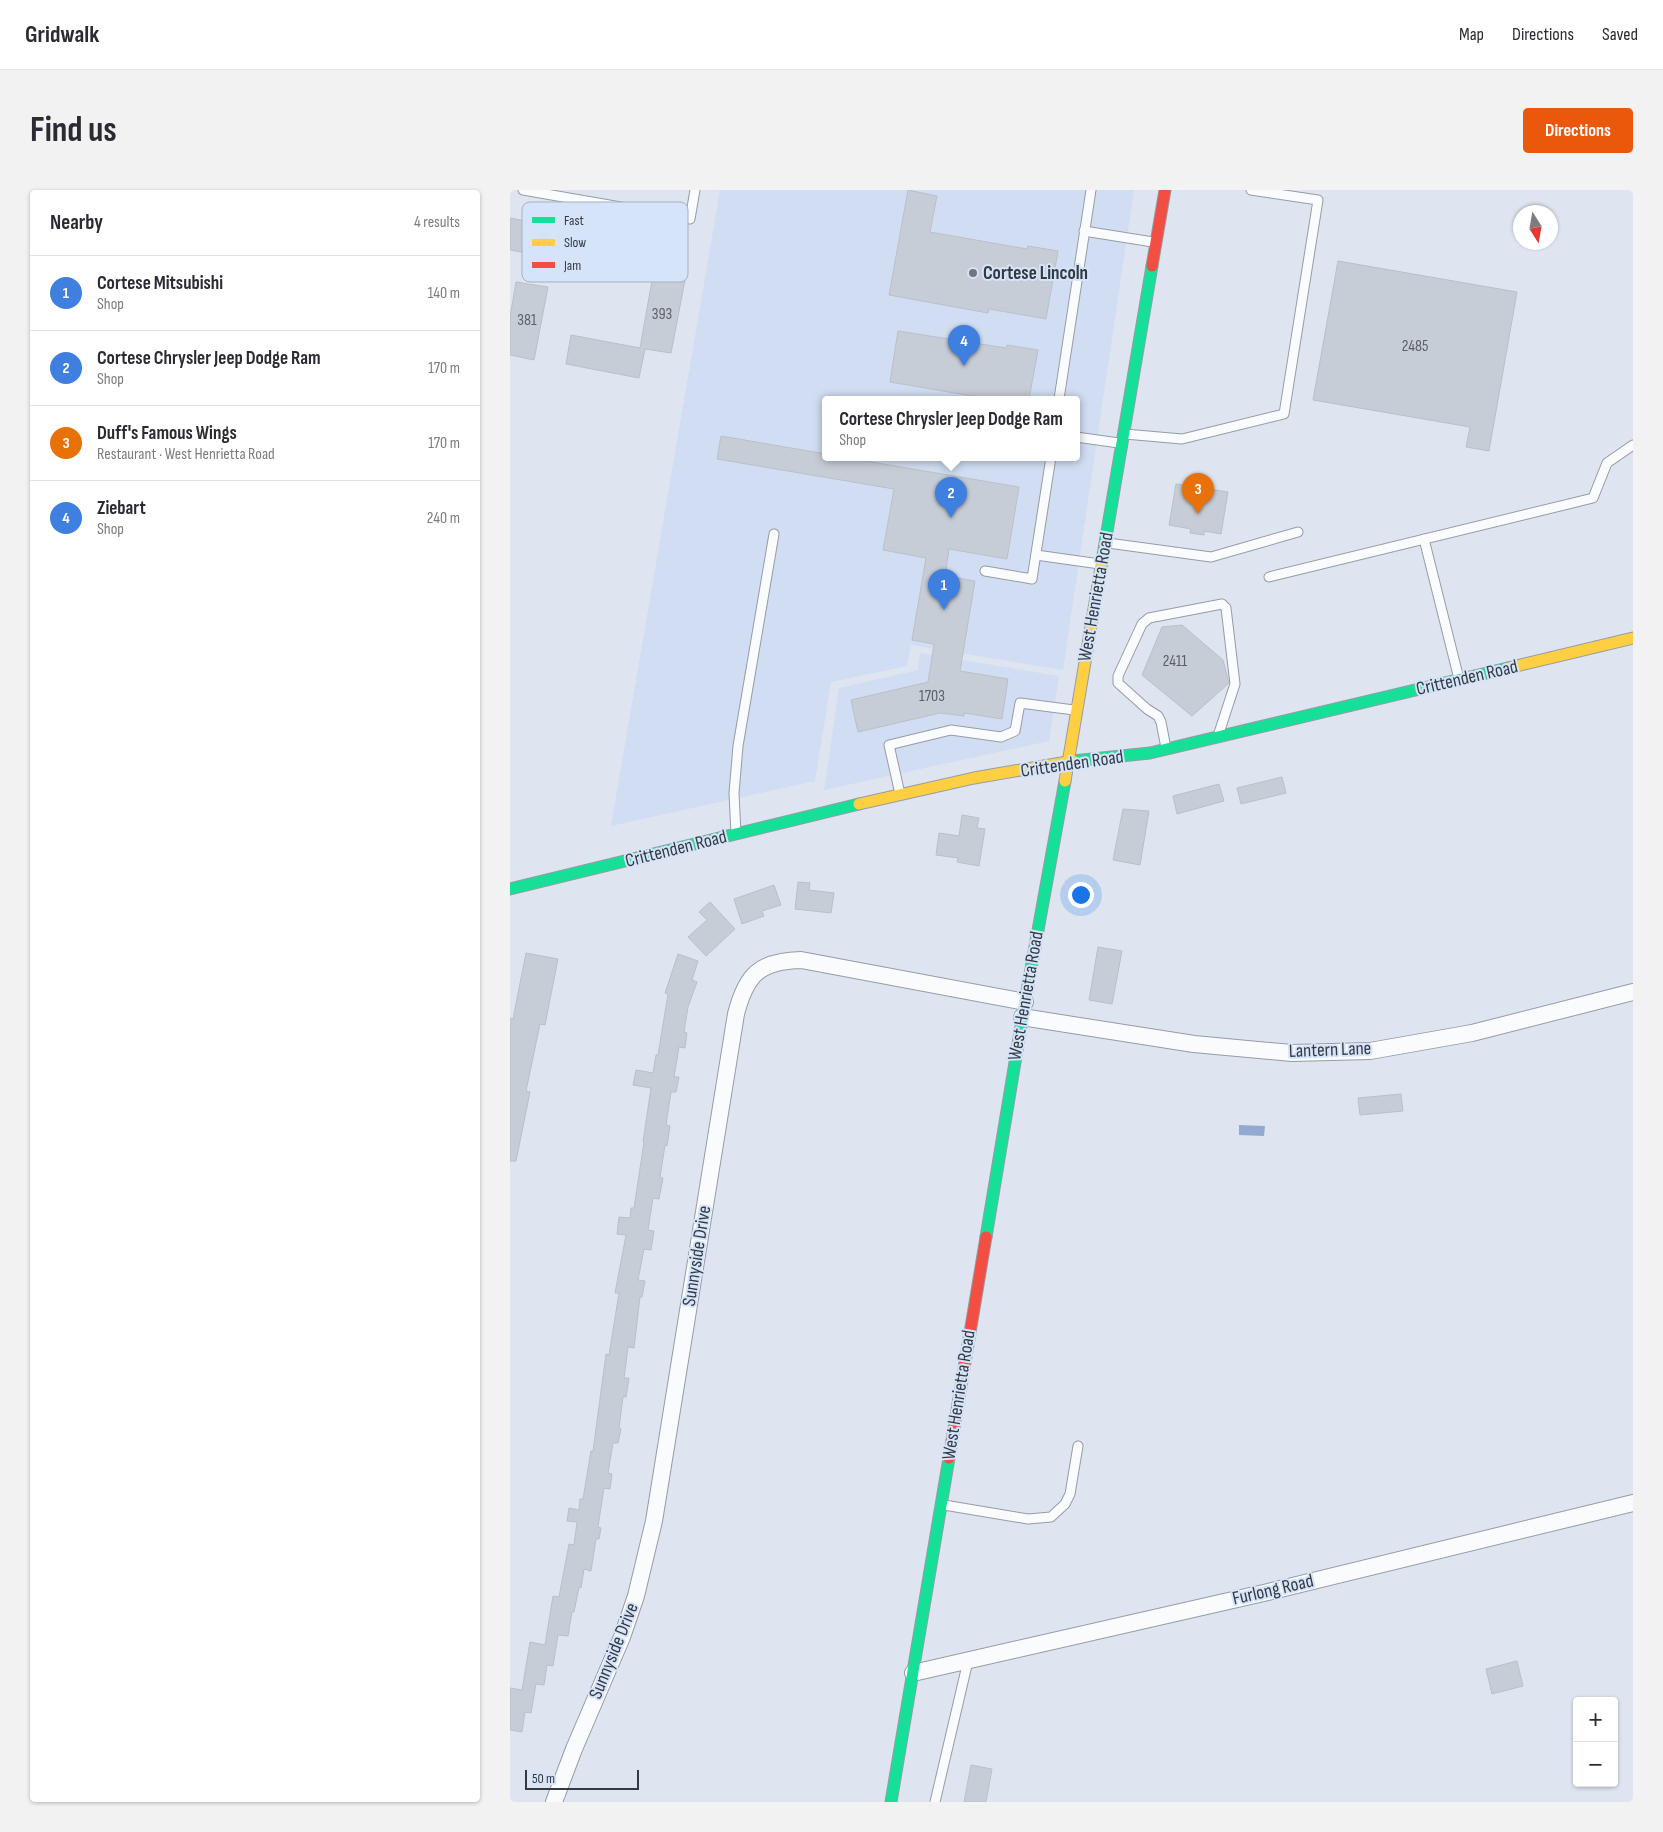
<!DOCTYPE html>
<html lang="en">
<head>
<meta charset="utf-8">
<style>
	body { margin:0; font-family:"Sofia Sans Condensed",sans-serif; background:#f2f2f3; color:#2b2b33 }
	.controls { position:absolute; right:15px; bottom:15px; display:grid; overflow:hidden; border-radius:5px; box-shadow:0 1px 4px #0004 }
	.controls button { width:45px; height:45px; display:grid; place-items:center; padding:0; border:0; border-bottom:1px solid #e1e1e2; background:#fff; color:#2b2b33; font:25px sans-serif }
	.compass { position:absolute; left:1003px; top:15px; width:45px; height:45px; border-radius:50%; background:#fff; box-shadow:0 1px 4px #0004; rotate:169deg }
	.scale { position:absolute; left:15px; bottom:12px; width:114px; box-sizing:border-box; padding-left:5px; border:2px solid #343a42; border-top:0; font-size:14px; line-height:18px; white-space:nowrap; color:#343a42; -webkit-text-stroke:4px #d6e4f9; paint-order:stroke }
	.you { position:absolute; left:570px; top:704px; width:18px; height:18px; margin:-12px; border:4px solid #fff; border-radius:50%; background:#1a73e8; box-shadow:0 0 0 8px #1a73e833 }
	.badge { display:grid; place-items:center; width:32px; height:32px; border-radius:50%; background:#ea580c; color:#fff; font-size:16px; font-weight:700 }
	.pin { position:absolute; translate:-50% -41px; filter:drop-shadow(0 1px 2px #0008) }
	.pin::after { content:''; position:absolute; top:26px; width:18px; height:15px; background:inherit; clip-path:polygon(0 0,100% 0,50% 100%) }
	.popup { position:absolute; left:312px; top:206px; width:258px; height:65px; box-sizing:border-box; display:grid; place-content:center; border-radius:5px; background:#fff; filter:drop-shadow(0 1px 4px #0005); font-size:16px; white-space:nowrap; color:#7c7c81 }
	.popup b { font-size:19px; color:#2b2b33 }
	.popup::after { content:''; position:absolute; left:50%; top:100%; margin-left:-10px; border:10px solid transparent; border-top-color:#fff }
	.list { margin:0; padding:0; list-style:none }
	h2 { display:flex; justify-content:space-between; align-items:center; height:65px; margin:0; padding:0 20px; font-size:21px }
	h2 small { font-size:16px; font-weight:400; color:#7c7c81 }
	.list li { display:grid; grid-template-columns:32px 1fr auto; gap:15px; align-items:center; box-sizing:border-box; height:75px; padding:0 20px; border-top:1px solid #e1e1e2 }
	.list b { display:block; font-size:19px; white-space:nowrap }
	.list p { margin:0; font-size:16px; white-space:nowrap; color:#7c7c81 }
	.list em { font-size:16px; font-style:normal; color:#7c7c81 }
	.map { position:relative; flex:none; width:1123px; height:1612px; overflow:hidden; border-radius:5px }
	header { display:flex; align-items:center; gap:30px; box-sizing:border-box; height:70px; padding:0 25px; background:#fff; border-bottom:1px solid #e1e1e2 }
	header strong { font-size:24px }
	nav { display:flex; gap:28px; margin-inline-start:auto; font-size:18px }
	.intro { display:flex; align-items:center; justify-content:space-between; box-sizing:border-box; height:120px; padding:0 30px }
	h1 { margin:0; font-size:35px }
	.button { padding:12px 22px; border-radius:5px; background:#ea580c; color:#fff; font-size:18px; font-weight:700 }
	main { display:flex; gap:30px; padding:0 30px }
	aside { flex:1; background:#fff; border-radius:5px; box-shadow:0 1px 4px #0004 }
	.map>svg:first-child { display:block }
</style>
</head>
<body>
<header>
<strong>Gridwalk</strong>
<nav><a>Map</a><a>Directions</a><a>Saved</a></nav>
</header>
<div class="intro"><h1>Find us</h1><a class="button">Directions</a></div>
<main>
<aside>
<h2>Nearby<small>4 results</small></h2>
<ul class="list">
<li><span class="badge" style="background:#3f7fe0">1</span><div><b>Cortese Mitsubishi</b><p>Shop</p></div><em>140 m</em></li>
<li><span class="badge" style="background:#3f7fe0">2</span><div><b>Cortese Chrysler Jeep Dodge Ram</b><p>Shop</p></div><em>170 m</em></li>
<li><span class="badge" style="background:#e8710a">3</span><div><b>Duff's Famous Wings</b><p>Restaurant · West Henrietta Road</p></div><em>170 m</em></li>
<li><span class="badge" style="background:#3f7fe0">4</span><div><b>Ziebart</b><p>Shop</p></div><em>240 m</em></li>
</ul>
</aside>
<div class="map">
<svg width="1123" height="1612" viewBox="0 0 1123 1612">
	<rect width="100%" height="100%" fill="#dee5f1"/>
	<g fill="#d1ddf2" fill-rule="evenodd">
		<path d="M 210,0 L 624,0 L 553,480 L 401,455 L 397,476 L 321,492 L 305,591 L 101,636 ZM 316,209 L 566,209 L 566,267 L 316,267 Z"/>
		<polygon points="410,463 549,486 539,551 314,600 329,498 408,480"/>
	</g>
	<polygon fill="#92aacf" points="729,935 755,936 754,946 729,945"/>
	<g fill="#c7cdd6" stroke="#bac0c9">
		<polygon points="398,0 427,6 420,42 517,59 518,56 548,61 536,129 479,119 478,123 379,105"/>
		<polygon points="0,28 58,39 53,70 0,60"/>
		<polygon points="86,46 154,57 148,86 175,90 161,163 135,159 129,188 56,174 61,145 130,158 143,85 81,75"/>
		<polygon points="828,71 1007,102 979,261 956,257 960,237 803,210"/>
		<polygon points="6,92 38,97 24,170 0,165 0,127"/>
		<polygon points="388,141 496,158 497,155 528,160 519,209 461,209 462,206 380,192"/>
		<polygon points="211,246 316,264 316,267 332,267 509,297 497,369 439,359 435,386 465,391 450,481 498,489 492,529 454,523 454,526 430,523 348,542 341,510 418,492 424,454 402,450 416,368 373,360 384,299 207,269"/>
		<polygon points="666,294 718,302 711,344 694,341 694,345 680,343 681,339 659,335"/>
		<polygon points="672,435 713,470 719,493 682,526 632,485 652,437"/>
		<polygon points="772,587 776,603 731,614 727,598"/>
		<polygon points="709,594 714,611 667,624 663,606"/>
		<polygon points="613,619 639,621 630,675 603,670"/>
		<polygon points="452,625 469,628 467,638 475,639 469,676 447,672 448,668 426,665 429,643 449,646"/>
		<polygon points="288,692 300,693 299,700 324,703 321,723 285,719"/>
		<polygon points="264,695 271,715 252,721 254,726 232,734 224,709"/>
		<polygon points="200,712 225,739 196,766 178,747 197,730 189,722"/>
		<polygon points="588,757 612,761 602,814 579,810"/>
		<polygon points="16,763 48,769 35,835 30,834 16,901 20,902 6,971 0,971 0,828 3,829"/>
		<polygon points="168,764 188,771 182,790 187,792 178,817 174,842 177,843 175,858 169,857 164,887 169,887 166,902 161,902 156,935 160,936 157,956 155,955 150,987 153,988 149,1009 143,1008 138,1040 144,1041 141,1060 134,1059 128,1090 135,1091 132,1107 130,1107 124,1158 118,1157 114,1188 119,1188 116,1207 113,1207 109,1238 111,1239 108,1253 103,1253 98,1283 102,1284 100,1299 94,1298 88,1337 91,1338 89,1349 86,1349 81,1381 74,1379 71,1398 69,1397 64,1422 62,1422 58,1446 48,1445 43,1476 37,1475 34,1495 26,1494 21,1523 15,1522 12,1542 0,1540 0,1498 12,1500 20,1452 35,1455 43,1406 49,1407 59,1354 64,1355 67,1332 57,1331 59,1318 69,1320 70,1309 73,1309 81,1261 83,1261 96,1164 99,1165 109,1103 105,1103 116,1045 107,1044 109,1027 120,1028 121,1018 124,1018 134,952 133,952 141,898 123,895 126,880 143,883 146,865 148,865 158,804 155,803"/>
		<polygon points="891,904 893,921 850,925 848,908"/>
		<polygon points="1007,1471 1013,1496 982,1504 976,1479"/>
		<polygon points="461,1575 482,1579 476,1612 454,1612"/>
	</g>
	<g fill="none" stroke-linecap="round" stroke-linejoin="round">
		<defs>
			<g id="lane">
				<polyline points="13,0 180,29 185,0"/>
				<polyline points="574,41 643,52"/>
				<polyline points="549,209 581,0"/>
				<polyline points="615,244 672,249 774,224 808,10 741,0"/>
				<polyline points="566,247 609,253"/>
				<polyline points="914,349 949,489"/>
				<polyline points="598,353 701,367 788,342"/>
				<polyline points="526,365 590,374"/>
				<polyline points="475,381 522,389 541,267"/>
				<polyline points="759,387 1083,308 1097,273 1123,255"/>
				<polyline points="656,558 651,532 648,526 637,519 608,493 608,486 632,434 639,428 712,414 716,418 725,494 708,546"/>
				<polyline points="390,604 379,555 441,540 491,547 505,541 510,513 564,520"/>
				<polyline points="226,644 224,603 228,556 264,344"/>
				<polyline points="434,1315 518,1329 541,1327 555,1314 560,1304 568,1256"/>
				<polyline points="425,1612 458,1471"/>
			</g>
			<g id="street">
				<polyline points="512,827 684,854 782,863 860,861 962,843 1123,802"/>
				<polyline points="403,1483 758,1402 1123,1313"/>
				<path d="M 44,1612 L 64,1559 L 112,1447 L 126,1406 L 144,1331 L 226,824 C 236,785 249,771 291,770 L 515,812"/>
			</g>
			<g id="fast">
				<polyline points="591,377 642,76"/>
				<polyline points="563,571 640,563 998,478"/>
				<polyline points="0,699 349,614"/>
				<polyline points="476,1047 515,812 555,591"/>
				<polyline points="381,1612 439,1268"/>
			</g>
			<g id="slow">
				<polyline points="998,478 1123,448"/>
				<polyline points="555,591 591,377"/>
				<polyline points="349,614 464,588 563,571"/>
			</g>
			<g id="jam">
				<polyline points="642,76 655,0"/>
				<polyline points="439,1268 476,1047"/>
			</g>
		</defs>
		<use href="#lane" stroke="#969ca5" stroke-width="11"/>
		<use href="#street" stroke="#969ca5" stroke-width="18"/>
		<use href="#fast" stroke="#969ca5" stroke-width="13"/>
		<use href="#slow" stroke="#969ca5" stroke-width="13"/>
		<use href="#jam" stroke="#969ca5" stroke-width="13"/>
		<use href="#lane" stroke="#fafbfd" stroke-width="9"/>
		<use href="#street" stroke="#fafbfd" stroke-width="16"/>
		<use href="#fast" stroke="#16e098" stroke-width="11"/>
		<use href="#slow" stroke="#ffcf43" stroke-width="11"/>
		<use href="#jam" stroke="#f24e42" stroke-width="11"/>
	</g>
	<circle fill="#70767f" stroke="#d6e4f9" stroke-width="2" cx="463" cy="83" r="5"/>
	<g text-anchor="middle" dominant-baseline="central" stroke-width="4" stroke-linejoin="round" paint-order="stroke">
		<g font-size="16" fill="#5a6068">
			<text x="152" y="124">393</text>
			<text x="17" y="130">381</text>
			<text x="905" y="156">2485</text>
			<text x="665" y="471">2411</text>
			<text x="422" y="506">1703</text>
		</g>
		<g font-size="19" font-weight="bold" fill="#343a42" stroke="#d6e4f9" text-anchor="start">
			<text x="473" y="83">Cortese Lincoln</text>
		</g>
		<g font-size="19" fill="#343a42" stroke="#d6e4f9">
			<text transform="translate(586 407) rotate(-80)">West Henrietta Road</text>
			<text transform="translate(957 488) rotate(-13)">Crittenden Road</text>
			<text transform="translate(562 574) rotate(-8)">Crittenden Road</text>
			<text transform="translate(166 659) rotate(-14)">Crittenden Road</text>
			<text transform="translate(516 806) rotate(-80)">West Henrietta Road</text>
			<text transform="translate(820 860) rotate(-2)">Lantern Lane</text>
			<text transform="translate(187 1066) rotate(-81)">Sunnyside Drive</text>
			<text transform="translate(449 1205) rotate(-81)">West Henrietta Road</text>
			<text transform="translate(763 1400) rotate(-13)">Furlong Road</text>
			<text transform="translate(104 1461) rotate(-68)">Sunnyside Drive</text>
		</g>
	</g>
	<rect x="12" y="12" width="166" height="80" rx="8" fill="#d6e4f9" stroke="#a5b1c2" stroke-width="1"/>
	<rect x="22" y="27" width="23" height="6" fill="#16e098"/>
	<rect x="22" y="49" width="23" height="7" fill="#ffcf43"/>
	<rect x="22" y="72" width="23" height="6" fill="#f24e42"/>
	<g font-size="14" fill="#343a42">
		<text x="54" y="35">Fast</text>
		<text x="54" y="57">Slow</text>
		<text x="54" y="80">Jam</text>
	</g>
</svg>
<div class="controls">
<button>+</button>
<button>−</button>
</div>
<svg class="compass" viewBox="-18 -18 36 36"><path d="M0-13l5 13h-10z" fill="#e53935"/><path d="M0 13l5-13h-10z" fill="#7c7c81"/></svg>
<div class="scale">50 m</div>
<div class="you"></div>
<div class="pin badge" style="left:434px;top:420px;background:#3f7fe0">1</div>
<div class="pin badge" style="left:441px;top:328px;background:#3f7fe0">2</div>
<div class="popup"><b>Cortese Chrysler Jeep Dodge Ram</b>Shop</div>
<div class="pin badge" style="left:688px;top:324px;background:#e8710a">3</div>
<div class="pin badge" style="left:454px;top:176px;background:#3f7fe0">4</div>
</div>
</main>
</body>
</html>
